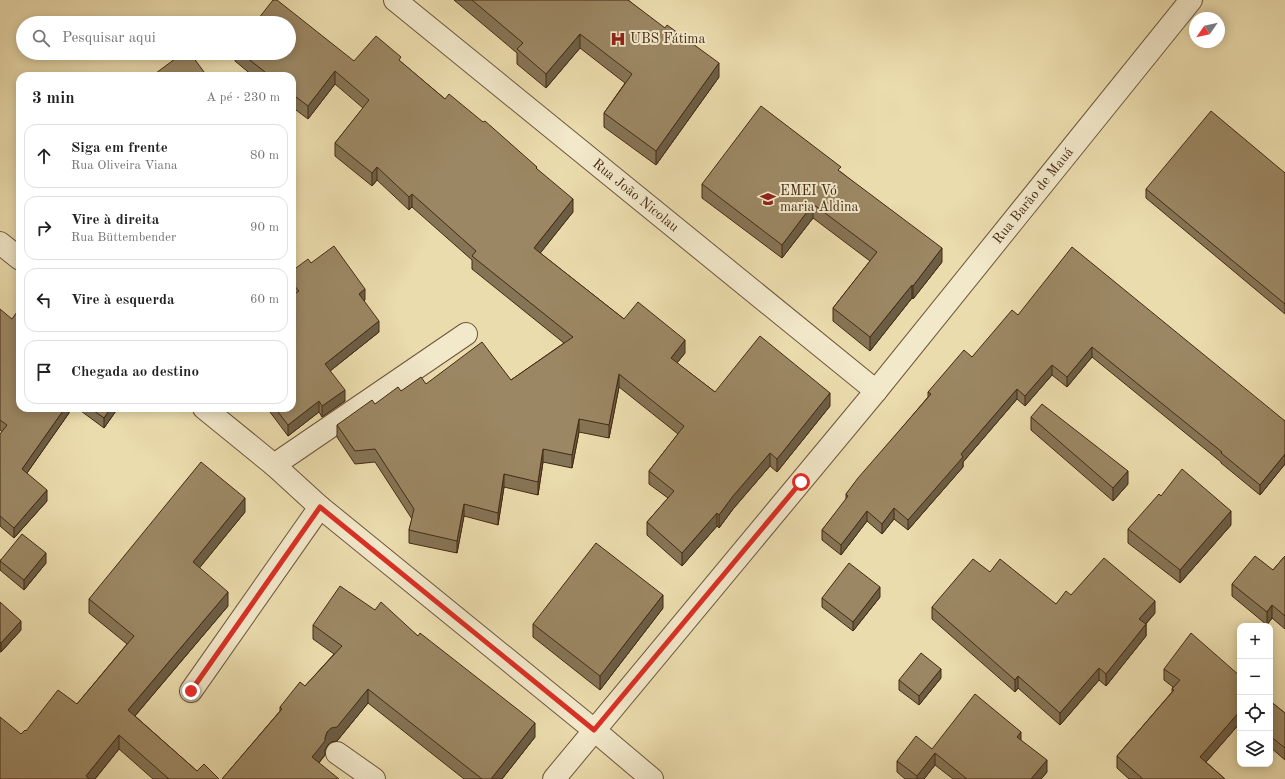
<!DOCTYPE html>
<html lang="pt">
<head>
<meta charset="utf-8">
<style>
	body { margin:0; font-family:"Old Standard TT",serif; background:#f6f6f6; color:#222 }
	.controls { position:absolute; right:12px; bottom:12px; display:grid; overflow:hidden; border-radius:8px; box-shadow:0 2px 10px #0003 }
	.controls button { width:36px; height:36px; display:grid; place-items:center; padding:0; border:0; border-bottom:1px solid #e0e0e0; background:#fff; color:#222; font:20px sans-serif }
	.compass { position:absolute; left:1189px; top:12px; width:36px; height:36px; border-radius:50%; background:#fff; box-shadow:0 2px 10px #0003; rotate:236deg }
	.stop { position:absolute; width:12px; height:12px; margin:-9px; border:3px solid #d93025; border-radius:50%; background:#fff }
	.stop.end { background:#d93025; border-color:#fff; box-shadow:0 1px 4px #0008 }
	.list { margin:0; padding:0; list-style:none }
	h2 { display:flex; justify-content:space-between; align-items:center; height:52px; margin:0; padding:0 16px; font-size:17px }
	h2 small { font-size:13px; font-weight:400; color:#767676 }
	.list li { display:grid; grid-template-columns:26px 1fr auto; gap:12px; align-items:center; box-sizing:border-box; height:64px; margin:0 8px 8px; padding:0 8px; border:1px solid #e0e0e0; border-radius:12px }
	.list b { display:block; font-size:15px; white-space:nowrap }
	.list p { margin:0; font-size:13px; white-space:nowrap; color:#767676 }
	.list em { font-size:13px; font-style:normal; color:#767676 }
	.icon { flex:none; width:22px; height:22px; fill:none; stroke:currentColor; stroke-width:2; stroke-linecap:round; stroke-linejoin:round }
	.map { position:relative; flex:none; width:1285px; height:779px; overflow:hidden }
	.search { position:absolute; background:#fff; box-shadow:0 2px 10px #0003; left:16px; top:16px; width:280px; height:44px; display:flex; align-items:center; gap:10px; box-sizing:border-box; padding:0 14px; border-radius:22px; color:#767676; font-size:15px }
	.panel { position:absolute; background:#fff; box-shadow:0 2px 10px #0003; left:16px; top:72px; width:280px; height:340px; border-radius:12px }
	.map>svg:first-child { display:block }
</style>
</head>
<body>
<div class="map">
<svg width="1285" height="779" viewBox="0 0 1285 779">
	<rect width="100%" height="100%" fill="#ebdcad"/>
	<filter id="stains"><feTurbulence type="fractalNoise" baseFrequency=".005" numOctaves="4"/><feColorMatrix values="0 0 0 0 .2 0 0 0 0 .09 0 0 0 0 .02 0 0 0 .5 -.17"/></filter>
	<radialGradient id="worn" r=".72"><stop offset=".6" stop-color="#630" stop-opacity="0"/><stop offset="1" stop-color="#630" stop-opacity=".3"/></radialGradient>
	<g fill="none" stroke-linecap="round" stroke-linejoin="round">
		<defs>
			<g id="minor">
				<path id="s1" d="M 395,0 L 876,391"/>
				<polyline points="0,243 20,259"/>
				<polyline points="204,408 274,465 320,507 594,730 652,779"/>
				<polyline points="274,465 466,334"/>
				<polyline points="191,691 320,507"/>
				<polyline points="337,753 374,779"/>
				<path id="s2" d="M 554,779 L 876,391 L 1191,0"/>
			</g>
		</defs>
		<use href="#minor" stroke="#6e563a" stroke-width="24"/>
		<use href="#minor" stroke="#f2e8ca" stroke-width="22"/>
	</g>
	<g fill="#857455" stroke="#442a13">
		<polygon points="454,0 628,0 719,77 656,165 604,127 604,113 625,83 580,48 546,88 517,64 517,53"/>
		<polygon points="235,53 289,53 354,61 401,62 445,99 537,169 573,212 540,253 624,319 685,353 677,363 715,392 830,406 777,472 770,466 733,509 719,528 717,526 682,566 647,535 647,522 668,498 649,484 649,471 678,434 619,387 609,438 579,432 572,468 543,462 538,495 504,487 498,525 464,516 457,553 409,543 409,530 412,519 375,462 355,464 337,437 337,425 375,404 401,391 426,384 511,380 564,343 472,269 472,260 412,207 409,210 377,180 372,186 335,156 335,143 363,108 335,84 308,119 292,107 292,76 253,76 235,61"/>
		<polygon points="841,172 942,262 913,299 912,298 870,351 833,321 833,308 870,261 813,218 782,258 702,198 702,184"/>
		<polygon points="1285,173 1285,314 1146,198 1146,189"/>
		<polygon points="311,263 365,300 364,301 379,332 330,371 345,401 322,417 319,412 288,436 267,408 292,408 293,295 292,293 292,271"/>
		<polygon points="0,309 20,408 69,408 69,413 27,473 47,501 14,538 0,526 0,434 2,432 0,430"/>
		<polygon points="1018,315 1285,421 1285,464 1260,495 1221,463 1221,462 1092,357 1067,387 1052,375 1025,406 1017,399 963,462 963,467 908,530 894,519 882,534 867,521 841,555 822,540 822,530 846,500 846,494 928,397 928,392 972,357"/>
		<polygon points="81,408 118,408 104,428 81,411"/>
		<polygon points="1031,417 1128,484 1113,501 1031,430"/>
		<polygon points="1161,496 1231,525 1180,583 1128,543 1128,529"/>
		<polygon points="245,512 199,568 228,606 135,716 197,771 219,779 153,779 119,749 95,779 0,779 21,734 77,704 127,644 89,613 89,599"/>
		<polygon points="1285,556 1285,629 1272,618 1267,625 1232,596 1232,584 1273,570"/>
		<polygon points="0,560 46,563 24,590 0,570"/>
		<polygon points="990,572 1056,604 1071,595 1155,613 1146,624 1146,636 1106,686 1099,680 1060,725 1018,688 1015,692 932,619 932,607"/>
		<polygon points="880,597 853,631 822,607 822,598"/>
		<polygon points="0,602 21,630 1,652 0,652"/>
		<polygon points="663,608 600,690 533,637 533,624"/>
		<polygon points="375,610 418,636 535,737 502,779 464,779 368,703 337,741 331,742 327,746 325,750 325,755 319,763 222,779 280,711 280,707 305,686 334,654 313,639 313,625"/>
		<polygon points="1164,669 1240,676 1240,723 1206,762 1225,779 1129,779 1117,768 1117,756 1172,692 1172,689 1173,687 1164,680"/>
		<polygon points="941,678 919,705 899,690 899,680"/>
		<polygon points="1270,701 1285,713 1285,760 1270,747"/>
		<polygon points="1021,740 1047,772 1041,779 953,779 935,765 924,779 905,779 897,772 897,761 932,749"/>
	</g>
	<g fill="#6c5e45" stroke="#442a13">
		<polygon points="580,34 580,48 546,88 546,74"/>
		<polygon points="719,63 719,77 656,165 656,151"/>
		<polygon points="335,71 335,84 308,119 308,106"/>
		<polygon points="377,167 377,180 372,186 372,173"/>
		<polygon points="412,194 412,207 409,210 409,197"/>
		<polygon points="573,199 573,212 534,261 534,248"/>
		<polygon points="813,204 813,218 782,258 782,245"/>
		<polygon points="942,248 942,262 913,299 913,286"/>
		<polygon points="912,285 912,298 870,351 870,337"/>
		<polygon points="365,289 365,300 359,305 359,294"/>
		<polygon points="379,321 379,332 325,375 325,364"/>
		<polygon points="685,340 685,353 671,370 671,358"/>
		<polygon points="1092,347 1092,357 1067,387 1067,377"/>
		<polygon points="1052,365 1052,375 1025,406 1025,396"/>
		<polygon points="619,374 619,387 609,438 609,425"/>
		<polygon points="1017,389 1017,399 963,462 963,467 908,530 908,520 961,454"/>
		<polygon points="345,390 345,401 322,417 322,406"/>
		<polygon points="830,393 830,406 777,472 777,459"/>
		<polygon points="319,401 319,412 288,436 288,425"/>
		<polygon points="65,408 69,408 69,413 22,480 22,469"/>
		<polygon points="111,408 118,408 104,428 104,418"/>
		<polygon points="579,419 579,432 572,468 572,455"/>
		<polygon points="543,449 543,462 538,495 538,482"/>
		<polygon points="770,453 770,466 733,509 719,528 719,515 733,496"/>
		<polygon points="1285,454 1285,464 1260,495 1260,485"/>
		<polygon points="1128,471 1128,484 1113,501 1113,488"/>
		<polygon points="504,474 504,487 498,525 498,513"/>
		<polygon points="47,490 47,501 14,538 14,528"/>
		<polygon points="245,498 245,512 193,576 193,562"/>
		<polygon points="464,504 464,516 457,553 457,541"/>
		<polygon points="894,508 894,519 882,534 882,524"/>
		<polygon points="867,511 867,521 841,555 841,545"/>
		<polygon points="1231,511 1231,525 1180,583 1180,570"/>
		<polygon points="717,513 717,526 682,566 682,553"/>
		<polygon points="46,553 46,563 24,590 24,580"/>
		<polygon points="880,587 880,597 853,631 853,622"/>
		<polygon points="228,592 228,606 128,724 128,710"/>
		<polygon points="663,595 663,608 600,690 600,676"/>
		<polygon points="1155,601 1155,613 1139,631 1139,619"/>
		<polygon points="1272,605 1272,618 1267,625 1267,612"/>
		<polygon points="21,621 21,630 1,652 1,643"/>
		<polygon points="1146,624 1146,636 1106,686 1106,674"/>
		<polygon points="1099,668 1099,680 1060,725 1060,713"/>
		<polygon points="941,669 941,678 919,705 919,696"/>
		<polygon points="1018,676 1018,688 1015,692 1015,680"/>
		<polygon points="368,689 368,703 337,741 331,742 327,746 325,750 325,755 312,771 312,757 325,738 327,732"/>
		<polygon points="1240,711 1240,723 1200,769 1200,757"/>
		<polygon points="535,723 535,737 502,779 491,779"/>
		<polygon points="1021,732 1021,743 1017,737"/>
		<polygon points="119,735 119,749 95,779 86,779 86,776"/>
		<polygon points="935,753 935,765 924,779 917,779 917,776"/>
		<polygon points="1047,760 1047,772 1041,779 1031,779"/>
	</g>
	<g fill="#9b8763" stroke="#442a13">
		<polygon points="273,0 277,0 354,61 376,36 401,57 399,60 445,99 449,94 483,122 485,121 537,167 536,168 573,199 534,248 624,319 638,302 685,340 671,358 715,392 760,336 830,393 777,459 770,453 733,496 719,515 717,513 682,553 647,522 674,491 649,471 684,426 619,374 609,425 579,419 572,455 543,449 538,482 504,474 498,513 464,504 457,541 409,530 414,509 375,449 355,451 337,425 372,400 375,404 398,387 401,391 421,377 426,384 482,342 511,380 573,337 472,256 476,251 412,194 409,197 377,167 372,173 335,143 369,100 335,71 308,106 292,94 292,76 270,76 241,53 289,53 289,23 255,23"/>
		<polygon points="472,0 628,0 665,28 667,25 719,63 656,151 604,113 632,74 580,34 546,74 517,49 523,43"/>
		<polygon points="183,53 190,53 207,76 152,76"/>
		<polygon points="761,106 841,167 838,170 942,248 913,286 912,285 870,337 833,308 877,252 813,204 782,245 702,184"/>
		<polygon points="1211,111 1285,173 1285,304 1146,189"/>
		<polygon points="334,246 365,289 359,294 379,321 325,364 345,390 322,406 319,401 288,425 275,408 292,408 292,296 299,291 292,283 292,271 308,259 311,263"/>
		<polygon points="1072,247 1285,421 1285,454 1260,485 1221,453 1222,452 1092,347 1067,377 1052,365 1025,396 1017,389 961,454 963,457 908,520 894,508 882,524 867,511 841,545 822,530 848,496 846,494 858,478 931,394 928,392 964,350 972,357 1012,310 1018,315"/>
		<polygon points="0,309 12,319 19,309 20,310 20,408 65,408 22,469 47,490 14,528 0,516 0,434 7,425 0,420"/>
		<polygon points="1042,404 1128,471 1113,488 1031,417"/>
		<polygon points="90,408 111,408 104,418"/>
		<polygon points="201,462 245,498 193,562 228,592 128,710 197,771 204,764 219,779 169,779 119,735 86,776 89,779 0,779 0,717 21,734 25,730 26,731 58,690 77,704 134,636 89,599"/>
		<polygon points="1182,469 1231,511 1180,570 1128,529 1159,494 1161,496"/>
		<polygon points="22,534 46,553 24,580 0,561"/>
		<polygon points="596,543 663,595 600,676 533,624"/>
		<polygon points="1255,556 1273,570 1285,556 1285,616 1272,605 1267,612 1232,584"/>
		<polygon points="1104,558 1155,601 1139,619 1146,624 1106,674 1099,668 1060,713 1018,676 1015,680 932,607 973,559 990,572 1000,559 1056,604 1066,591 1071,595"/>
		<polygon points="849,563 880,587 853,622 822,598"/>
		<polygon points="340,586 375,610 381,602 418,636 420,633 535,723 491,779 482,779 368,689 337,727 331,728 327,732 325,738 325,741 312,757 339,779 222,779 282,709 280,707 300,682 305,686 342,646 313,625"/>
		<polygon points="0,602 21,621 1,643 0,642"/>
		<polygon points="1191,633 1240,676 1240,711 1200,757 1225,779 1143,779 1117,756 1174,690 1172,689 1180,680 1164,669"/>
		<polygon points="921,653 941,669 919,696 899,680"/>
		<polygon points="975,694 1021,732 1017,737 1047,760 1031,779 967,779 935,753 917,776 897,761 916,736 932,749"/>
		<polygon points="1270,701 1285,713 1285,748 1270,736"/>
	</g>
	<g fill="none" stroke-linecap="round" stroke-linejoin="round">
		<polyline stroke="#d93025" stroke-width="5" points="191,691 320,507 594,730 801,482"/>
	</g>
	<defs>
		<symbol id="hospital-bare" viewBox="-9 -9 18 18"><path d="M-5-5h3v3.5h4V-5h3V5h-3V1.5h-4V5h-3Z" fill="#8f2418" stroke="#f2e8ca" stroke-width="2.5" paint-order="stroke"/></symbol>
		<symbol id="school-bare" viewBox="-9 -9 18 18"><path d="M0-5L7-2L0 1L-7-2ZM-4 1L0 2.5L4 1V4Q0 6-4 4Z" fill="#8f2418" stroke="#f2e8ca" stroke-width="2.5" paint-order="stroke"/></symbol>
	</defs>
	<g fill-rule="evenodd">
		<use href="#hospital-bare" x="607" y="28" width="22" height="22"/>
		<use href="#school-bare" x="757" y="188" width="22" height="22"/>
	</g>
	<g text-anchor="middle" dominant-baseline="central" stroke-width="4" stroke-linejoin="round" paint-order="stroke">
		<g font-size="14" fill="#442a13" stroke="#f2e8ca" text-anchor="start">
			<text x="630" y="39">UBS Fátima</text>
			<text x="780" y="191">EMEI Vó<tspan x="780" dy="16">maria Aldina</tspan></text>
		</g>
		<g font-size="14" fill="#442a13" stroke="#f2e8ca">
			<text stroke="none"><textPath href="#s1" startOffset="310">Rua João Nicolau</textPath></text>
			<text stroke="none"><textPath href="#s2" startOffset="755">Rua Barão de Mauá</textPath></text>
		</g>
	</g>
	<rect width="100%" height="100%" filter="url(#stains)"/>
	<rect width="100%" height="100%" fill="url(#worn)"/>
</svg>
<div class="controls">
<button>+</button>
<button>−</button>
<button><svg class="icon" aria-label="locate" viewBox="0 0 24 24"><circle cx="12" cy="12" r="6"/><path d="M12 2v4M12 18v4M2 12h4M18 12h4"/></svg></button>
<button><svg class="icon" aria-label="layers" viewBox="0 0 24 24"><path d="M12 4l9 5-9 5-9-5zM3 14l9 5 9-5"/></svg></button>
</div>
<svg class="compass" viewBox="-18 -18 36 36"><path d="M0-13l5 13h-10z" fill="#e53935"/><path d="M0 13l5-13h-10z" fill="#767676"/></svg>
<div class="stop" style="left:801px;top:482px"></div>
<div class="stop end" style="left:191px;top:691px"></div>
<div class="search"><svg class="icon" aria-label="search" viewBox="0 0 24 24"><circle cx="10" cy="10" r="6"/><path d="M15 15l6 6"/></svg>Pesquisar aqui</div>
<section class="panel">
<h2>3 min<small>A pé · 230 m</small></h2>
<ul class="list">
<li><svg class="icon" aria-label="ahead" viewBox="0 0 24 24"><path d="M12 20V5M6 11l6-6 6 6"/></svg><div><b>Siga em frente</b><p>Rua Oliveira Viana</p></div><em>80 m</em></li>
<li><svg class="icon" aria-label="right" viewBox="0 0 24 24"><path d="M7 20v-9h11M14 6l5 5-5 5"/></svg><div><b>Vire à direita</b><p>Rua Büttembender</p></div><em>90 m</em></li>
<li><svg class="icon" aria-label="left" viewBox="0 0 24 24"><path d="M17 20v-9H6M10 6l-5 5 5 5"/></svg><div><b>Vire à esquerda</b></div><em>60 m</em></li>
<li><svg class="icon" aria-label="arrive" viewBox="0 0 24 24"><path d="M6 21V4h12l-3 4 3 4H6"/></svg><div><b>Chegada ao destino</b></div></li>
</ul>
</section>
</div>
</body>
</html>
